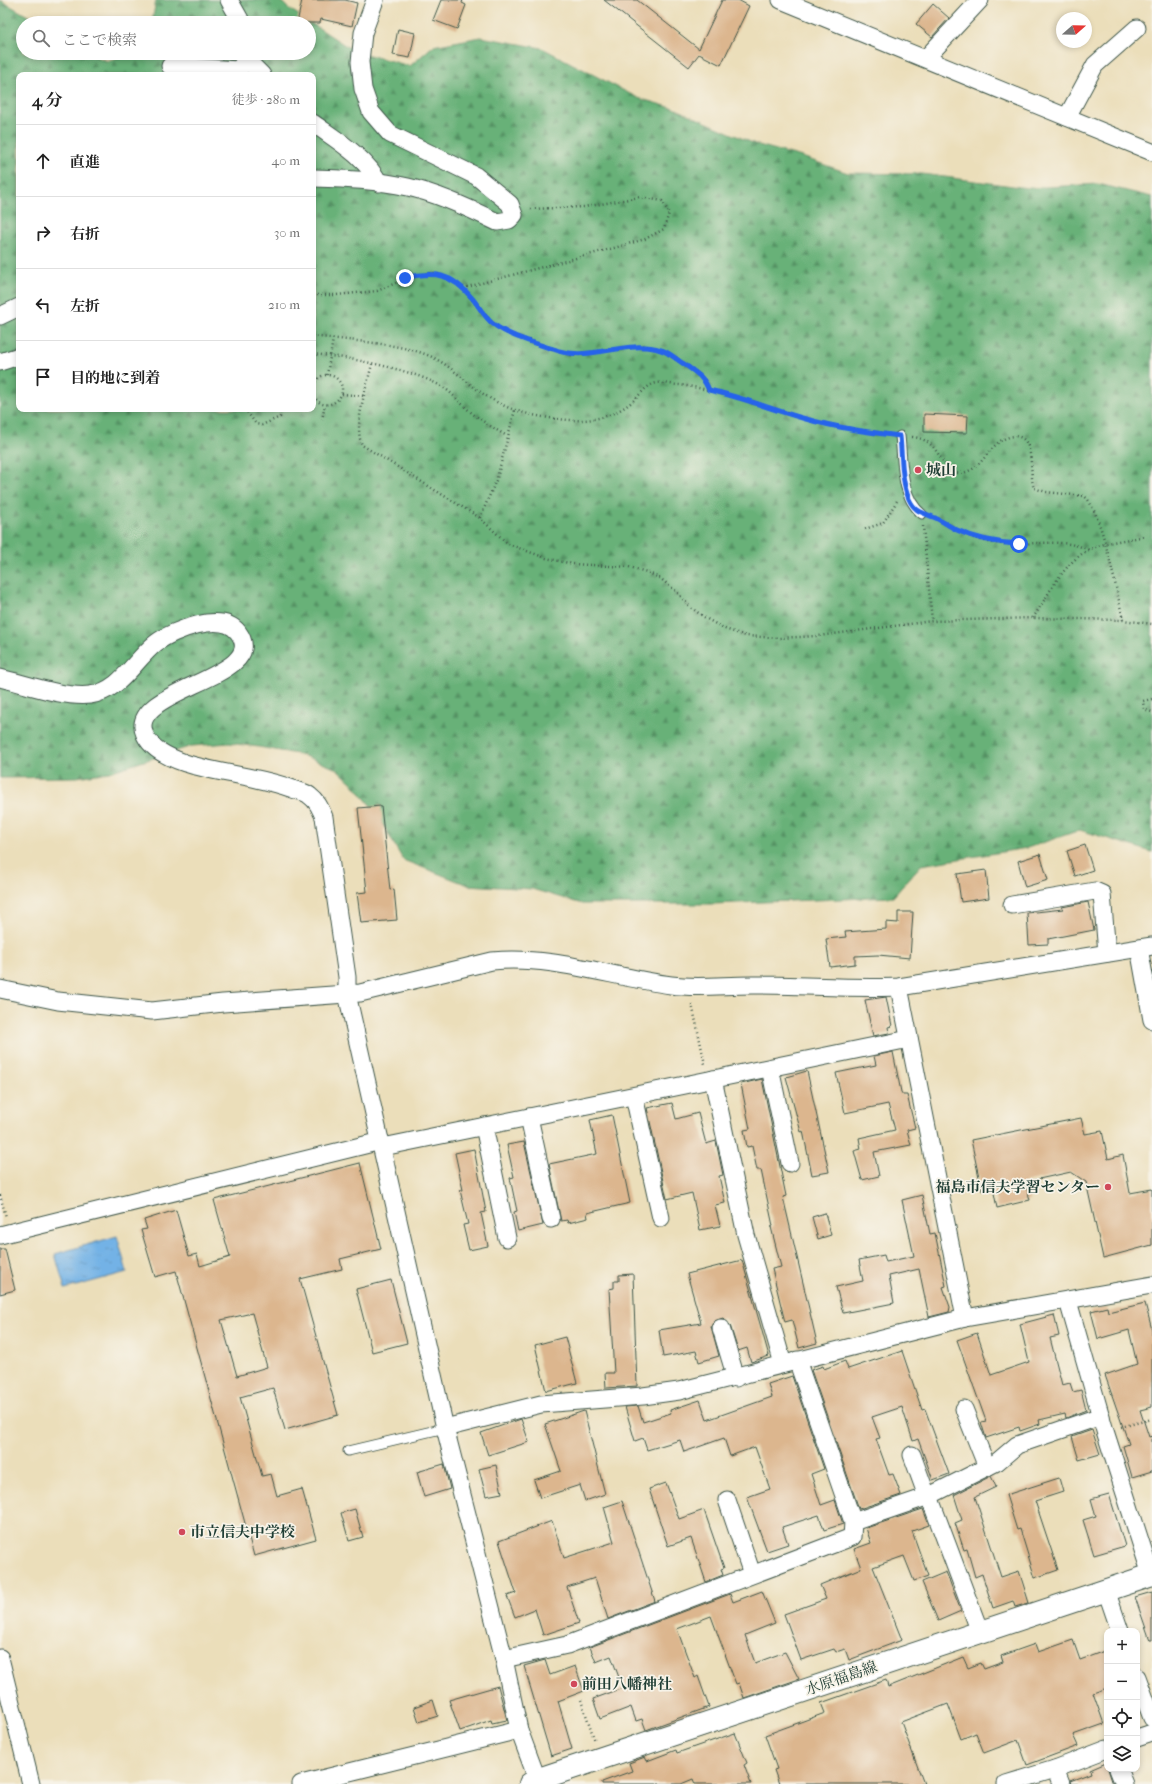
<!DOCTYPE html>
<html lang="ja">
<head>
<meta charset="utf-8">
<style>
	body { margin:0; font-family:"IM FELL French Canon","Noto Serif JP",serif; background:#f2f2f2; color:#222 }
	.controls { position:absolute; right:12px; bottom:12px; display:grid; overflow:hidden; border-radius:8px; box-shadow:0 2px 6px #0003 }
	.controls button { width:36px; height:36px; display:grid; place-items:center; padding:0; border:0; border-bottom:1px solid #e0e0e0; background:#fff; color:#222; font:20px sans-serif }
	.compass { position:absolute; left:1056px; top:12px; width:36px; height:36px; border-radius:50%; background:#fff; box-shadow:0 2px 6px #0003; rotate:70deg }
	.stop { position:absolute; width:12px; height:12px; margin:-9px; border:3px solid #2563eb; border-radius:50%; background:#fff }
	.stop.end { background:#2563eb; border-color:#fff; box-shadow:0 1px 4px #0008 }
	.list { margin:0; padding:0; list-style:none }
	h2 { display:flex; justify-content:space-between; align-items:center; height:52px; margin:0; padding:0 16px; font-size:17px }
	h2 small { font-size:13px; font-weight:400; color:#767676 }
	.list li { display:grid; grid-template-columns:26px 1fr auto; gap:12px; align-items:center; box-sizing:border-box; height:72px; padding:0 16px; border-top:1px solid #e0e0e0 }
	.list b { display:block; font-size:15px; white-space:nowrap }
	.list em { font-size:13px; font-style:normal; color:#767676 }
	.icon { flex:none; width:22px; height:22px; fill:none; stroke:currentColor; stroke-width:2; stroke-linecap:round; stroke-linejoin:round }
	.map { position:relative; flex:none; width:1152px; height:1784px; overflow:hidden }
	.search { position:absolute; background:#fff; box-shadow:0 2px 6px #0003; left:16px; top:16px; width:300px; height:44px; display:flex; align-items:center; gap:10px; box-sizing:border-box; padding:0 14px; border-radius:22px; color:#767676; font-size:15px }
	.panel { position:absolute; background:#fff; box-shadow:0 2px 6px #0003; left:16px; top:72px; width:300px; height:340px; border-radius:8px }
	.map>svg:first-child { display:block }
</style>
</head>
<body>
<div class="map">
<svg width="1152" height="1784" viewBox="0 0 1152 1784">
	<defs>
		<pattern id="forest-firs" width="22" height="20" patternUnits="userSpaceOnUse"><rect width="22" height="20" fill="#67b178"/><path d="M5 1l3.5 6h-7zM16 11l3.5 6h-7z" fill="#549163"/></pattern>
		<pattern id="water-ripples" width="26" height="14" patternUnits="userSpaceOnUse"><rect width="26" height="14" fill="#73b2e6"/><path d="M2 4q2-2 4 0t4 0M15 11q2-2 4 0t4 0" fill="none" stroke="#5e92bb"/></pattern>
	</defs>
	<rect width="100%" height="100%" fill="#f7f3e8"/>
	<filter id="ink" filterUnits="userSpaceOnUse"><feTurbulence type="fractalNoise" baseFrequency=".025" numOctaves="2"/><feDisplacementMap in="SourceGraphic" scale="8" xChannelSelector="R" yChannelSelector="G"/><feConvolveMatrix kernelMatrix="1 2 1 2 8 2 1 2 1" color-interpolation-filters="sRGB"/></filter>
	<filter id="wash" filterUnits="userSpaceOnUse"><feTurbulence type="fractalNoise" baseFrequency=".012" numOctaves="4" result="noise"/><feDisplacementMap in="SourceGraphic" scale="16" xChannelSelector="R" yChannelSelector="G"/><feGaussianBlur stdDeviation="0.9" result="paint"/><feColorMatrix in="noise" values="0 0 0 0 0 0 0 0 0 0 0 0 0 0 0 0 0 1.4 0 .05"/><feComposite in="paint" operator="in"/></filter>
	<g filter="url(#wash)">
		<rect width="100%" height="100%" fill="#ebdeba"/>
		<path fill="url(#forest-firs)" stroke="#437756" fill-rule="evenodd" d="M 0,0 L 40,23 L 23,23 L 23,53 L 87,53 L 107,61 L 133,53 L 309,53 L 309,23 L 152,23 L 156,0 L 280,0 L 288,8 L 354,51 L 410,66 L 433,46 L 481,37 L 542,48 L 638,98 L 676,109 L 755,144 L 802,157 L 848,173 L 922,174 L 1028,188 L 1098,184 L 1152,197 L 1152,852 L 1080,830 L 1027,848 L 921,865 L 893,897 L 712,904 L 582,904 L 532,889 L 468,885 L 403,860 L 376,812 L 352,783 L 337,769 L 302,755 L 259,747 L 229,743 L 192,746 L 109,772 L 77,777 L 0,778 ZM 19,75 L 313,75 L 313,409 L 19,409 Z"/>
		<polygon fill="url(#water-ripples)" stroke="#49788d" points="117,1236 127,1272 65,1289 55,1254"/>
		<g id="blocks">
			<g fill="#dcb68e" fill-rule="evenodd">
				<polygon points="302,0 345,0 357,3 352,26 321,19 320,23 297,23"/>
				<polygon points="441,0 463,0 462,3 466,5 457,29 433,20"/>
				<polygon points="604,0 637,0 699,49 722,0 738,0 749,6 721,65 699,54 689,67"/>
				<polygon points="933,4 949,18 932,37 916,24"/>
				<polygon points="398,29 415,33 410,58 393,55"/>
				<polygon points="924,414 968,416 967,433 924,432"/>
				<polygon points="381,806 390,890 394,889 397,920 361,923 357,893 367,892 358,808"/>
				<polygon points="1085,845 1093,870 1075,876 1067,851"/>
				<polygon points="1040,854 1048,880 1025,887 1018,861"/>
				<polygon points="986,870 989,898 961,902 957,874"/>
				<polygon points="1088,902 1094,930 1048,939 1048,944 1029,945 1027,913 1063,909 1062,907"/>
				<polygon points="898,912 913,912 910,958 878,955 855,956 855,964 830,967 826,939 846,937 845,932 886,929 886,922 898,923"/>
				<polygon points="886,997 892,1026 888,1027 889,1033 873,1036 865,1000"/>
				<polygon points="893,1052 901,1092 903,1095 907,1095 915,1128 907,1130 911,1145 874,1152 879,1176 862,1180 854,1151 861,1149 859,1138 895,1130 888,1104 845,1113 836,1073 876,1065 874,1056"/>
				<polygon points="807,1071 829,1172 812,1175 803,1131 801,1132 786,1077"/>
				<polygon points="762,1079 786,1196 783,1197 817,1343 799,1348 792,1320 785,1322 772,1269 781,1267 771,1227 773,1226 761,1170 757,1170 752,1146 747,1147 744,1130 750,1129 741,1084"/>
				<polygon points="672,1103 676,1119 698,1113 706,1144 716,1141 723,1175 719,1176 725,1203 715,1205 720,1226 700,1230 692,1193 667,1199 647,1108"/>
				<polygon points="612,1115 630,1203 587,1213 588,1218 568,1223 567,1220 561,1221 549,1164 597,1154 590,1120"/>
				<polygon points="1081,1118 1085,1134 1102,1131 1108,1159 1123,1155 1130,1193 1152,1189 1152,1245 1103,1258 1086,1182 1071,1172 1025,1182 1030,1200 997,1208 993,1188 982,1191 971,1140"/>
				<polygon points="524,1142 543,1225 518,1231 514,1212 517,1211 510,1178 514,1177 507,1145"/>
				<polygon points="474,1149 486,1212 481,1213 488,1246 469,1250 463,1225 468,1224 460,1190 463,1190 455,1153"/>
				<path d="M 360,1163 L 381,1249 L 340,1259 L 342,1269 L 300,1279 L 338,1415 L 285,1430 L 273,1388 L 240,1397 L 262,1476 L 271,1474 L 277,1496 L 302,1489 L 316,1539 L 254,1556 L 176,1271 L 155,1277 L 141,1230 L 147,1229 L 144,1220 L 176,1210 L 189,1256 L 197,1254 L 200,1266 L 230,1257 L 214,1200 ZM 252,1313 L 267,1367 L 237,1376 L 221,1320 Z"/>
				<polygon points="922,1195 930,1234 935,1233 946,1286 943,1287 950,1307 949,1312 929,1317 919,1269 889,1276 894,1303 843,1313 836,1287 863,1281 859,1260 884,1255 886,1262 914,1256 902,1200"/>
				<polygon points="825,1213 831,1235 818,1239 812,1217"/>
				<polygon points="0,1249 5,1249 15,1290 0,1294"/>
				<polygon points="742,1260 769,1356 751,1362 747,1348 738,1351 730,1325 723,1318 714,1321 711,1326 719,1356 699,1362 696,1351 663,1357 659,1330 701,1323 687,1274"/>
				<polygon points="633,1274 637,1386 606,1388 605,1373 614,1373 609,1289 614,1288 614,1281 619,1281 619,1275"/>
				<polygon points="391,1280 407,1343 372,1352 356,1289"/>
				<polygon points="1145,1303 1152,1330 1152,1407 1140,1410 1149,1437 1152,1436 1152,1471 1132,1477 1123,1446 1129,1444 1105,1375 1137,1364 1129,1330 1098,1339 1091,1311 1107,1307 1108,1312"/>
				<polygon points="1054,1315 1059,1336 1050,1338 1062,1385 1070,1383 1073,1392 1081,1390 1086,1410 1066,1418 1065,1414 1039,1420 1040,1424 1020,1431 1019,1427 986,1438 981,1422 986,1421 957,1340 977,1333 991,1375 1029,1362 1020,1324"/>
				<polygon points="565,1337 577,1383 546,1391 535,1345"/>
				<polygon points="902,1351 922,1410 925,1409 949,1474 933,1480 918,1439 913,1441 902,1407 872,1417 880,1438 876,1439 889,1475 893,1474 901,1495 859,1509 811,1370 823,1366 824,1369 845,1361 848,1369"/>
				<polygon points="792,1376 824,1469 811,1474 821,1505 835,1500 843,1524 824,1530 819,1515 782,1527 788,1544 767,1551 747,1497 770,1489 755,1447 730,1456 724,1438 684,1452 680,1440 647,1450 643,1438 635,1441 625,1407 638,1406 643,1422 671,1413 670,1410 700,1400 707,1420 772,1397 768,1384"/>
				<polygon points="584,1411 605,1494 585,1501 580,1485 540,1498 534,1480 561,1471 545,1424"/>
				<polygon points="521,1419 529,1442 488,1455 481,1433"/>
				<polygon points="1092,1430 1100,1454 1079,1460 1072,1437"/>
				<polygon points="444,1464 450,1489 424,1497 417,1472"/>
				<polygon points="496,1465 502,1493 486,1496 479,1469"/>
				<polygon points="991,1476 996,1487 975,1497 1001,1577 1019,1571 1029,1603 1015,1607 1013,1601 993,1608 982,1574 975,1577 967,1549 964,1550 955,1523 962,1520 954,1495"/>
				<polygon points="1059,1478 1063,1492 1035,1501 1058,1570 1035,1578 1020,1529 1017,1530 1006,1495"/>
				<polygon points="666,1483 679,1519 704,1510 724,1568 721,1569 723,1575 706,1582 691,1538 668,1546 649,1489"/>
				<polygon points="1109,1494 1125,1546 1094,1555 1083,1520 1096,1516 1091,1499"/>
				<polygon points="622,1501 655,1601 608,1619 595,1578 567,1587 579,1623 543,1635 535,1609 515,1617 507,1596 516,1593 499,1541 552,1521 564,1558 614,1542 604,1507"/>
				<polygon points="355,1509 363,1537 349,1541 341,1513"/>
				<polygon points="923,1509 929,1525 912,1531 928,1576 914,1581 904,1556 873,1567 902,1640 849,1660 845,1649 836,1652 834,1649 801,1660 784,1614 826,1599 820,1585 861,1568 854,1549 871,1543 866,1528"/>
				<polygon points="946,1572 961,1611 938,1621 922,1582"/>
				<polygon points="762,1591 775,1623 745,1635 755,1663 785,1652 799,1679 744,1698 739,1683 736,1684 711,1616 677,1629 695,1678 698,1676 709,1707 646,1730 642,1719 636,1721 631,1707 600,1719 593,1699 623,1688 611,1656 596,1662 590,1647 730,1594 733,1602"/>
				<polygon points="1152,1592 1152,1640 1150,1640 1135,1597"/>
				<polygon points="1073,1640 1080,1660 1107,1650 1107,1688 1093,1693 1104,1724 1073,1735 1078,1746 1027,1765 1018,1740 984,1753 976,1733 961,1739 948,1704 901,1722 924,1784 779,1784 774,1770 777,1769 765,1735 825,1713 821,1703 886,1680 888,1687 963,1657 968,1668 981,1663 984,1669 1003,1662 1001,1656 1035,1644 1038,1652"/>
				<polygon points="545,1660 550,1675 575,1666 584,1691 558,1701 572,1749 551,1756 524,1666"/>
				<polygon points="498,1686 507,1720 492,1723 491,1720 460,1731 449,1700"/>
				<polygon points="433,1700 438,1716 419,1722 414,1707"/>
				<polygon points="735,1733 747,1763 744,1765 751,1784 695,1784 693,1779 681,1784 602,1784 602,1782 632,1771 629,1763 645,1757 647,1761 676,1750 677,1753"/>
				<polygon points="1106,1763 1113,1784 1071,1784 1070,1781 1091,1773 1090,1770"/>
			</g>
		</g>
	</g>
	<g filter="url(#ink)">
		<use href="#blocks" fill-opacity="0" stroke="#3e5548" stroke-width="1"/>
		<g fill="none" stroke-linecap="round" stroke-linejoin="round">
			<defs>
				<g id="service">
					<path d="M 900,436 C 903,462 900,496 922,514"/>
					<polyline points="348,1451 445,1428"/>
				</g>
				<g id="minor">
					<polyline points="229,0 242,23"/>
					<polyline points="781,0 1152,152"/>
					<polyline points="926,58 980,0"/>
					<polyline points="246,59 262,75"/>
					<polyline points="170,66 239,70 249,53"/>
					<polyline points="1067,117 1095,65 1137,28"/>
					<path d="M 313,123 C 335,139 367,158 379,183"/>
					<path d="M 313,178 C 344,179 377,180 408,187 C 439,194 469,208 497,222 L 509,220 L 514,215 L 510,204 L 476,176 L 390,134 L 371,112 L 363,89 L 360,62 L 363,33 L 375,0"/>
					<polyline points="0,316 19,307"/>
					<polyline points="0,362 19,356"/>
					<path d="M 0,678 C 26,684 64,698 90,695 C 121,691 134,660 156,643 C 173,630 222,611 238,632 C 273,679 124,688 145,735 C 152,750 170,758 185,763 C 220,774 258,776 293,789 C 298,791 306,792 310,796 C 318,802 320,808 324,817 L 347,977 L 347,994 L 445,1428 L 504,1659 L 519,1730 L 539,1784"/>
					<polyline points="1012,905 1095,891 1102,894 1107,953"/>
					<polyline points="1139,948 1152,1020"/>
					<polyline points="899,987 965,1318"/>
					<path d="M 0,989 L 58,1001 L 152,1011 L 223,1003 L 360,993 L 492,961 C 552,955 611,977 671,985 C 700,989 730,984 759,985 C 806,985 852,989 899,987 L 1152,946"/>
					<polyline points="770,1068 790,1163"/>
					<polyline points="713,1079 746,1235 783,1364"/>
					<polyline points="634,1096 661,1218"/>
					<polyline points="529,1117 551,1219"/>
					<polyline points="484,1126 507,1238"/>
					<polyline points="383,1147 909,1039"/>
					<polyline points="0,1235 381,1141"/>
					<polyline points="1068,1301 1105,1431 1151,1575"/>
					<polyline points="721,1328 736,1378"/>
					<polyline points="964,1409 987,1467"/>
					<polyline points="445,1428 541,1404 643,1396 679,1391 965,1318 1152,1285"/>
					<polyline points="912,1455 924,1488 929,1496 980,1632"/>
					<polyline points="727,1500 752,1574"/>
					<polyline points="853,1522 929,1496 997,1462 1017,1445 1101,1416"/>
					<polyline points="1106,1590 1120,1631"/>
					<polyline points="0,1658 31,1784"/>
					<polyline points="504,1659 567,1645 852,1537 853,1522 797,1360"/>
					<polyline points="1137,1677 1152,1718"/>
					<polyline points="1137,1738 1152,1733"/>
					<polyline points="1055,1769 1061,1784"/>
					<polyline points="1118,1769 1124,1784"/>
					<polyline points="301,1784 519,1730"/>
					<polyline points="1006,1784 1055,1769 1107,1749"/>
				</g>
				<polyline id="secondary" points="530,1784 536,1780 1152,1575"/>
			</defs>
			<use href="#service" stroke="#3e5548" stroke-width="11"/>
			<use href="#minor" stroke="#3e5548" stroke-width="19"/>
			<use href="#secondary" stroke="#3e5548" stroke-width="24"/>
			<g stroke="#3e5548" stroke-width="2.5" stroke-dasharray="1 3" stroke-linecap="butt">
				<polyline points="463,288 614,248 645,239 664,229 669,213 662,201 640,197 584,207 529,209"/>
				<polyline points="313,295 336,295 377,291 405,279 423,274 434,273 450,279 463,288 491,322 509,334 571,355 642,346 662,350 697,373 705,381 709,390"/>
				<path d="M 313,336 C 348,341 391,342 425,354 C 452,364 469,387 493,400 C 508,409 526,414 543,417 C 576,422 605,424 633,401 C 641,394 646,385 657,383 C 664,382 672,385 679,385 C 723,390 763,407 806,419 C 832,426 860,431 887,434"/>
				<path d="M 313,354 C 347,357 420,370 447,390 C 456,397 463,406 472,413 C 483,422 495,429 507,436"/>
				<path d="M 372,364 C 367,386 353,425 362,445 L 480,518 L 508,544 L 546,558 L 573,564 L 629,567 L 647,572 L 661,579 L 676,591 L 690,607 L 707,619 L 725,629 L 746,636 L 779,638 L 818,636 L 932,621 L 1033,618 L 1123,620 L 1152,624"/>
				<polyline points="327,375 333,339"/>
				<path d="M 313,385 C 316,380 320,375 327,375 C 331,375 336,377 338,380 C 353,396 323,418 313,394"/>
				<polyline points="342,394 365,396"/>
				<polyline points="245,409 256,424 262,425 280,417 281,409"/>
				<polyline points="322,420 325,405"/>
				<path d="M 912,437 C 941,439 938,468 957,473 C 983,474 987,443 1009,437 C 1038,430 1028,474 1034,488 L 1046,492 L 1084,496 C 1101,507 1118,597 1123,620"/>
				<path d="M 934,517 C 954,528 974,541 997,543 C 1028,547 1060,536 1089,550"/>
				<polyline points="480,518 497,478 515,410"/>
				<polyline points="923,526 932,621"/>
				<polyline points="865,529 883,523 897,501"/>
				<path d="M 1033,618 C 1049,594 1065,559 1093,548 C 1109,541 1128,540 1145,536"/>
				<polyline points="1152,699 1143,701 1144,709 1152,712"/>
				<polyline points="692,1004 705,1064"/>
				<polyline points="0,1195 6,1217"/>
				<polyline points="1121,1427 1152,1419"/>
				<polyline points="581,1700 595,1741"/>
			</g>
			<use href="#service" stroke="#fff" stroke-width="9"/>
			<use href="#minor" stroke="#fff" stroke-width="17"/>
			<use href="#secondary" stroke="#fff" stroke-width="22"/>
		</g>
	</g>
	<g fill="none" stroke-linecap="round" stroke-linejoin="round" filter="url(#ink)">
		<path stroke="#2563eb" stroke-width="5" d="M 405,278 C 434,271 451,273 472,298 C 479,306 484,317 493,324 C 512,338 536,343 559,351 C 592,361 627,339 661,350 C 669,352 677,360 684,364 C 695,372 704,377 709,390 C 742,397 773,410 806,419 C 837,428 869,432 900,436 C 902,455 901,481 909,499 C 915,512 922,512 933,517 C 941,520 949,526 957,530 C 978,540 997,543 1019,544"/>
	</g>
	<g fill="#d1495b" stroke="#f7f3e8" stroke-width="1.5">
		<circle cx="918" cy="470" r="4"/>
		<circle cx="1108" cy="1187" r="4"/>
		<circle cx="182" cy="1532" r="4"/>
		<circle cx="574" cy="1684" r="4"/>
	</g>
	<g text-anchor="middle" dominant-baseline="central" stroke-width="3.5" stroke-linejoin="round" paint-order="stroke">
		<g font-size="15" font-weight="bold" fill="#1f3d34" stroke="#f7f3e8" text-anchor="start">
			<text x="926" y="470">城山</text>
			<text x="1100" y="1187" text-anchor="end">福島市信夫学習センター</text>
			<text x="190" y="1532">市立信夫中学校</text>
			<text x="582" y="1684">前田八幡神社</text>
		</g>
		<g font-size="15" fill="#1f3d34" stroke="#f7f3e8">
			<text transform="translate(841 1678) rotate(-19)">水原福島線</text>
		</g>
	</g>
</svg>
<div class="controls">
<button>+</button>
<button>−</button>
<button><svg class="icon" aria-label="locate" viewBox="0 0 24 24"><circle cx="12" cy="12" r="6"/><path d="M12 2v4M12 18v4M2 12h4M18 12h4"/></svg></button>
<button><svg class="icon" aria-label="layers" viewBox="0 0 24 24"><path d="M12 4l9 5-9 5-9-5zM3 14l9 5 9-5"/></svg></button>
</div>
<svg class="compass" viewBox="-18 -18 36 36"><path d="M0-13l5 13h-10z" fill="#e53935"/><path d="M0 13l5-13h-10z" fill="#767676"/></svg>
<div class="stop" style="left:1019px;top:544px"></div>
<div class="stop end" style="left:405px;top:278px"></div>
<div class="search"><svg class="icon" aria-label="search" viewBox="0 0 24 24"><circle cx="10" cy="10" r="6"/><path d="M15 15l6 6"/></svg>ここで検索</div>
<section class="panel">
<h2>4 分<small>徒歩 · 280 m</small></h2>
<ul class="list">
<li><svg class="icon" aria-label="ahead" viewBox="0 0 24 24"><path d="M12 20V5M6 11l6-6 6 6"/></svg><div><b>直進</b></div><em>40 m</em></li>
<li><svg class="icon" aria-label="right" viewBox="0 0 24 24"><path d="M7 20v-9h11M14 6l5 5-5 5"/></svg><div><b>右折</b></div><em>30 m</em></li>
<li><svg class="icon" aria-label="left" viewBox="0 0 24 24"><path d="M17 20v-9H6M10 6l-5 5 5 5"/></svg><div><b>左折</b></div><em>210 m</em></li>
<li><svg class="icon" aria-label="arrive" viewBox="0 0 24 24"><path d="M6 21V4h12l-3 4 3 4H6"/></svg><div><b>目的地に到着</b></div></li>
</ul>
</section>
</div>
</body>
</html>
